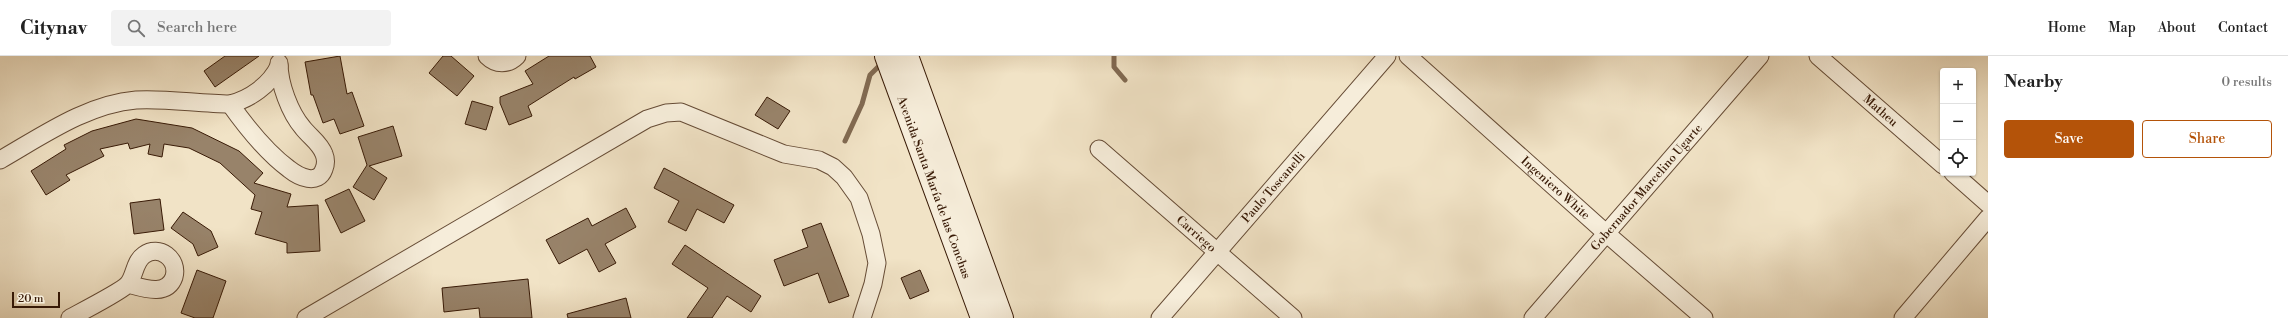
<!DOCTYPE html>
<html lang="en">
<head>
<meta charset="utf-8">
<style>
	body { margin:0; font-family:"Libre Bodoni",serif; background:#f2f2f2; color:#222 }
	.controls { position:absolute; right:12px; top:12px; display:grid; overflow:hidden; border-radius:4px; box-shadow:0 1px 3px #0004 }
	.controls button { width:36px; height:36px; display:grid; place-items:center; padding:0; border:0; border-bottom:1px solid #e0e0e0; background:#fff; color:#222; font:20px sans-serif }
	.scale { position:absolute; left:12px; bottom:10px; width:48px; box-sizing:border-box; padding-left:4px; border:2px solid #381a06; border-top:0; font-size:11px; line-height:14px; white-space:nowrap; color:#381a06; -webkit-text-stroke:3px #f6edda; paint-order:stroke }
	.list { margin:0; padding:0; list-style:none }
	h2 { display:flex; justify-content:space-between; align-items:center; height:52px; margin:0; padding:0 16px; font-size:17px }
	h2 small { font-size:13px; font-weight:400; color:#767676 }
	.actions { display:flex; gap:8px; padding:12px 16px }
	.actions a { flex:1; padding:9px 0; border:1px solid #b45309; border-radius:4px; text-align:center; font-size:14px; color:#b45309 }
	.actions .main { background:#b45309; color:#fff }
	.icon { flex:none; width:22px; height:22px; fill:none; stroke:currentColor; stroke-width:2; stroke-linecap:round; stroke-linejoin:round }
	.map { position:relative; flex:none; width:1988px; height:262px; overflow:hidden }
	header { display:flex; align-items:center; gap:24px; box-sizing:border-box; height:56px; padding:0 20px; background:#fff; border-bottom:1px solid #e0e0e0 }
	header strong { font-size:19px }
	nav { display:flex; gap:22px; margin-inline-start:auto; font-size:14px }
	.search { width:280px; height:36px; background:#f2f2f2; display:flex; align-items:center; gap:10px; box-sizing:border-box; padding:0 14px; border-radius:4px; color:#767676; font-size:15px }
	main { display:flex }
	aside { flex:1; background:#fff }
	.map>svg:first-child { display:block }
</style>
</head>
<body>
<header>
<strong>Citynav</strong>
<div class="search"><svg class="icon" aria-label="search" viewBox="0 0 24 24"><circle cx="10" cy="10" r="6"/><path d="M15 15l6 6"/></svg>Search here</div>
<nav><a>Home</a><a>Map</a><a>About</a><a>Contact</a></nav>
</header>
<main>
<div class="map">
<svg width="1988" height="262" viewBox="0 0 1988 262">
	<rect width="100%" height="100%" fill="#f1e3c6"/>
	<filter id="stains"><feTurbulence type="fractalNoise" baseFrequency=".005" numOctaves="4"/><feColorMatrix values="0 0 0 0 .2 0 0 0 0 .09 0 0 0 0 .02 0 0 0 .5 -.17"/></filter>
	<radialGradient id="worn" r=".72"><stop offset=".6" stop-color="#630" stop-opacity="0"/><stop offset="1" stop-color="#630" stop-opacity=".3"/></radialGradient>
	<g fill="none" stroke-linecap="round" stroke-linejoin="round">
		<g stroke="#816a52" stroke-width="5">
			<polyline points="1114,0 1114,11 1125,24"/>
			<polyline points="845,85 862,48 870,19 879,10"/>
		</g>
	</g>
	<g fill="#98836a" stroke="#381a06">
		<polygon points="225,0 259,0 215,31 204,15"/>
		<polygon points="340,0 347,38 352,36 364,70 340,78 334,63 323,67 313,39 311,39 305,6"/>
		<polygon points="443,0 451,0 474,20 457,40 429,17"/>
		<polygon points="549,0 590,0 596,11 575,23 574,21 528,50 532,60 509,69 500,47 500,41 533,28 525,15"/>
		<polygon points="767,41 790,55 778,73 755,59"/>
		<polygon points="472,45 493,51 486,74 465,68"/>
		<polygon points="136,63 192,72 239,95 263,117 254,127 291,138 287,151 318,149 320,195 287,197 287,187 255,178 262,156 251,153 255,139 220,107 189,92 164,88 162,101 148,98 150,88 130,93 128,87 100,93 104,100 66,119 70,124 46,139 31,115 66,93 64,89 92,75"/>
		<polygon points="393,70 402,100 369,110 387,122 374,144 353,131 367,109 358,81"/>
		<polygon points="664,112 734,149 724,167 697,153 686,175 668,166 679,145 654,132"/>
		<polygon points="349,133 365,165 341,177 325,144"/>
		<polygon points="160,143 164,174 134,178 130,147"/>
		<polygon points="626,152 636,171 605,188 616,207 599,216 587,193 559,208 546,184 588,162 592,170"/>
		<polygon points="183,156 211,175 218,191 198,200 193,188 171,172"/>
		<polygon points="821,167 849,240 829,247 818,217 784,230 774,204 808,191 802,174"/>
		<polygon points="685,189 761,240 751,256 727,240 712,262 687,262 708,232 672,208"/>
		<polygon points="197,214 226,225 213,262 195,262 181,257"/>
		<polygon points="920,214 929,235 910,243 901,222"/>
		<polygon points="528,223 532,262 480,262 479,252 444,256 442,232"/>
		<polygon points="626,242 631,262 568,262 567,258"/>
	</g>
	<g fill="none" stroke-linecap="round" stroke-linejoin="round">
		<defs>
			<g id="street">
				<path d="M 487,0 C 496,9 508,9 517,0"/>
				<path id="s1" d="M 1408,0 L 1607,178 L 1704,262"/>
				<path id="s2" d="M 1818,0 L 1943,109"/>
				<path d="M 230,48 C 247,72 266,96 289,113 C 299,121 318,130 324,113 C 326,108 326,103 324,98 C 320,87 310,81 303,72 C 290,57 279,28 279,7"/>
				<path id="s3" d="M 1099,93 L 1293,262"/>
				<path d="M 0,104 C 42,80 87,48 136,44 C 165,42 200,48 230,48 C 250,43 270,29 279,10"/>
				<polyline points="1953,117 1988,148"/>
				<path d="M 70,262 C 81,256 122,235 128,228 C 135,220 134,206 144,199 C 159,188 179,203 174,221 C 167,241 143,232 128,228"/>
				<polyline points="306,262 647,63 666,57 681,56 784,98 819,104 833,111 844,121 859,142 871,178 877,207 873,228 862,262"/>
				<path id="s4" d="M 1160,262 L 1387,0"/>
				<path id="s5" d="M 1533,262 L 1760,0"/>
				<polyline points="1903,262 1988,162"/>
			</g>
			<g id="secondary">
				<path id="s6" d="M 886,0 L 982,262"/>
				<polyline points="907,0 1002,262"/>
			</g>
		</defs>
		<use href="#street" stroke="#664c36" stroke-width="19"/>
		<use href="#secondary" stroke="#381a06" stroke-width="24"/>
		<use href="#street" stroke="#f6edda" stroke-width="17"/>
		<use href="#secondary" stroke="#f6edda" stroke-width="22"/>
	</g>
	<g text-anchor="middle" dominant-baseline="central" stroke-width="3.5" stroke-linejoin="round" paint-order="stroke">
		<g font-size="12" fill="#381a06" stroke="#f6edda">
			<text stroke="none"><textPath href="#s2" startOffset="83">Matheu</textPath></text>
			<text stroke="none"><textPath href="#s6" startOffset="140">Avenida Santa María de las Conchas</textPath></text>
			<text stroke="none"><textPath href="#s4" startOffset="173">Paulo Toscanelli</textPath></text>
			<text stroke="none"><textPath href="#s5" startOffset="173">Gobernador Marcelino Ugarte</textPath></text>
			<text stroke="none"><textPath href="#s1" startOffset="198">Ingeniero White</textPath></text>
			<text stroke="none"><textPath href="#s3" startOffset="129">Carriego</textPath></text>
		</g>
	</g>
	<rect width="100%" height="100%" filter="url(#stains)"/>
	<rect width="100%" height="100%" fill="url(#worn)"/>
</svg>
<div class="controls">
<button>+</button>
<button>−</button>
<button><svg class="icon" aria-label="locate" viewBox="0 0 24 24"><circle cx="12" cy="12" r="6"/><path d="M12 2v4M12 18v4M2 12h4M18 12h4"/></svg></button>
</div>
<div class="scale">20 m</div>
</div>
<aside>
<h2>Nearby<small>0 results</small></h2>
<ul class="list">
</ul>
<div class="actions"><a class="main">Save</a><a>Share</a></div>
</aside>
</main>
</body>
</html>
